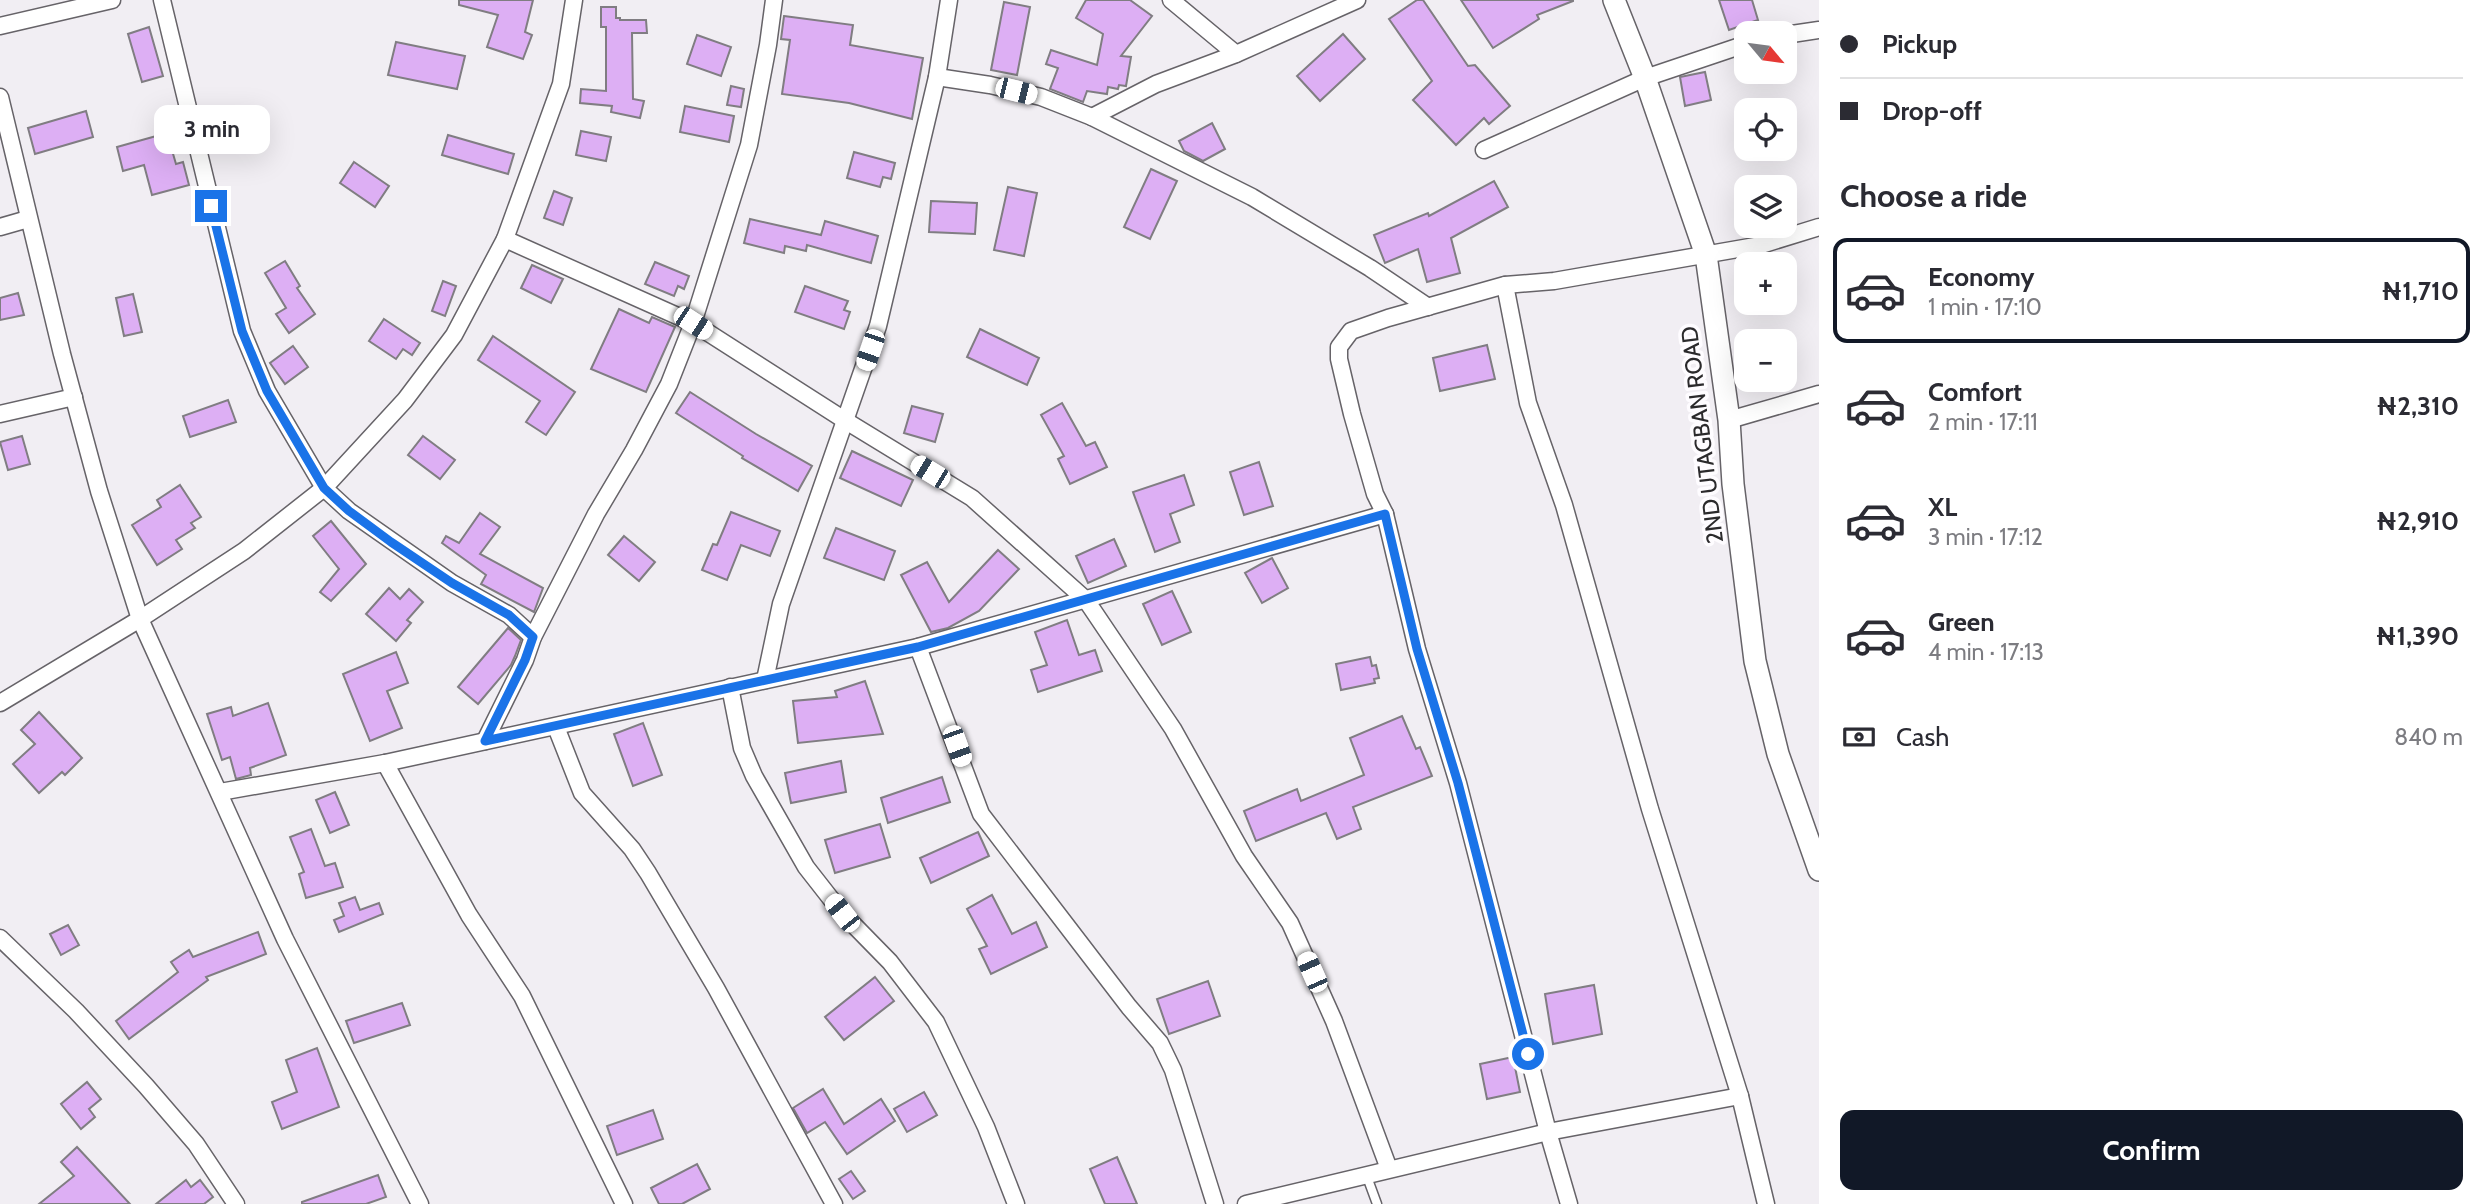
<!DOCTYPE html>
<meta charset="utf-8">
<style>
body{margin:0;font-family:Cabin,sans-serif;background:#f2f2f3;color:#2b2b33;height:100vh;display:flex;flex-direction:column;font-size:26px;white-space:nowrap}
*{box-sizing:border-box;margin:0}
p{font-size:23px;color:#7c7c81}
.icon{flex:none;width:38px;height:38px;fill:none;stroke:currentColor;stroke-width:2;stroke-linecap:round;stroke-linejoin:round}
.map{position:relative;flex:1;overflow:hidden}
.side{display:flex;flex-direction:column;background:#fff;width:665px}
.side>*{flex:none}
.guide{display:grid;align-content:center;height:154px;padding:0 21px;background:#fff}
.needle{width:46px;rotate:119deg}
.fabs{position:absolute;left:1734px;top:21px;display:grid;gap:14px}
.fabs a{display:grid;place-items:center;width:63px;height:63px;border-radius:14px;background:#fff;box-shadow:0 7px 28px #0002;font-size:35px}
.end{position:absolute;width:32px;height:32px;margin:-16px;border:9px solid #1a73e8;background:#fff;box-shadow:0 0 0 4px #fff}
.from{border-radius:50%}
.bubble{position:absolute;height:49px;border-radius:14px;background:#fff;box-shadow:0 7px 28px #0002;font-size:23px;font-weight:700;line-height:49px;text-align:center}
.car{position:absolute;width:21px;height:42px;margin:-21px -10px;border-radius:9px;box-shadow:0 0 5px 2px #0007;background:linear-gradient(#fff 24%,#345 0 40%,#fff 0 76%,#345 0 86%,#fff 0)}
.guide b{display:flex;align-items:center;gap:24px;height:66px;font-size:26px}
.guide b+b{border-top:2px solid #e1e1e2}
.guide i{width:18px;height:18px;background:#2b2b33}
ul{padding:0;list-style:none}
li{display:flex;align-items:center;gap:21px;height:105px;margin:0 14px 10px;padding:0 7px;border:4px solid transparent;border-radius:14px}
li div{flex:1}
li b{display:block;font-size:26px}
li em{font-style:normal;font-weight:700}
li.on{border-color:#111827}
li>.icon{width:63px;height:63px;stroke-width:1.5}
h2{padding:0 21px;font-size:32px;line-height:84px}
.pay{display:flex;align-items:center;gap:18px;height:77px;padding:0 21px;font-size:26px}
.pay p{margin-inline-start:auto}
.primary-button{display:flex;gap:14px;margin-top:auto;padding:14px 21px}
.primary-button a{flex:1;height:80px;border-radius:14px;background:#111827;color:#fff;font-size:28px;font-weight:700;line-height:80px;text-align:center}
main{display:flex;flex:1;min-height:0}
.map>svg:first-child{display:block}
.building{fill:#ddaff4;stroke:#807d82;stroke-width:2}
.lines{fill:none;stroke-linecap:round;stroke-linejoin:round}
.service-casing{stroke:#666368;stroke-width:11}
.minor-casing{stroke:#666368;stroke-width:19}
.tertiary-casing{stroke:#666368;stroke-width:24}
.service{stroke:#fff;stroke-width:8}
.minor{stroke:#fff;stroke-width:16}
.tertiary{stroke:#fff;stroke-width:21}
.route{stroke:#1a73e8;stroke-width:9}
.labels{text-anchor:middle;stroke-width:7;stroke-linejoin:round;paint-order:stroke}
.street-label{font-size:23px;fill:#2b2a2c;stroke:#fefcff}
</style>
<main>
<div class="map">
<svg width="1819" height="1204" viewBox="0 0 1819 1204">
<rect width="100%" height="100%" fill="#f1eef3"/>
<g class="building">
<path d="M459,0h74l-8,32 7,3 -9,24 -36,-12 11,-32 -39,-10z"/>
<path d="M1086,0h44l22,16 -31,40 10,1 -5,29 -7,-1 -1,4 -10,-2 -1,7 -20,-3 -4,11 -33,-13 8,-21 -12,-4 5,-14 46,15 6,-31 -27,-16z"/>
<path d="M1417,0h6l45,66 7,-1 35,41 -21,18 -5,-6 -28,27 -43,-45 19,-19 -43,-62z"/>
<path d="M1461,0h112v1l-36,14 2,4 -46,29z"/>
<path d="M1719,0h33l6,20 -29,10z"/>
<path d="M1004,2l26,5 -13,68 -26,-5z"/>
<path d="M601,7h15v11h4v2h26l1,13h-15l1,66 11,2 -4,17 -29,-6 1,-6 -32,-3 1,-14 25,2v-64h-5z"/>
<path d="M784,16l69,9 -3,20 73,13 -11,61 -63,-16 -67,-9 8,-54 -9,-1z"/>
<path d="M149,27l14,49 -21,6 -14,-48z"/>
<path d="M1343,34l22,25 -45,42 -23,-25z"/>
<path d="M697,35l34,12 -10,29 -34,-12z"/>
<path d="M396,42l69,14 -8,33 -69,-14z"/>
<path d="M1705,72l6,28 -26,6 -5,-29z"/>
<path d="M731,86l13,3 -3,18 -14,-2z"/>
<path d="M685,106l49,10 -5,26 -49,-10z"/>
<path d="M86,111l7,26 -58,17 -7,-26z"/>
<path d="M1212,123l13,26 -22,12 -19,-10 -5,-10z"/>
<path d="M581,131l30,6 -5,24 -30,-6z"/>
<path d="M167,133l9,31 7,-2 6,23 -37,10 -8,-30 -21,6 -6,-24z"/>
<path d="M448,135l66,19 -6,20 -66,-19z"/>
<path d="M854,152l41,11 -4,16 -8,-2 -3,10 -33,-9z"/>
<path d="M354,162l35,24 -14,21 -35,-24z"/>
<path d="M1151,169l26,12 -27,58 -26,-12z"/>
<path d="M1494,181l14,26 -57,31 9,35 -33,9 -9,-33 -33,14 -11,-28 54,-22 1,3z"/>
<path d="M1008,187l29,6 -13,63 -30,-6z"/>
<path d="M554,191l18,7 -9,27 -19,-7z"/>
<path d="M931,201l46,2 -2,31 -46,-2z"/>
<path d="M750,219l71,16 4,-14 53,15 -7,27 -64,-18 -1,6 -21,-5 -1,7 -40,-10z"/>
<path d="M285,261l15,25 -3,2 18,26 -26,19 -13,-19 10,-6 -21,-35z"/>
<path d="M655,262l34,14 -5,13 -6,-3 -4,10 -29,-12z"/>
<path d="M532,265l31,14 -12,24 -30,-15z"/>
<path d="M443,281l13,5 -11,30 -13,-5z"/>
<path d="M805,286l43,15 -4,9 6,2 -6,17 -49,-17z"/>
<path d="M18,293l6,22 -24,5v-22z"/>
<path d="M133,294l9,38 -18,4 -8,-38z"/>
<path d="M619,309l30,14 3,-6 23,10 -29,65 -55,-23z"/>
<path d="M384,319l36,24 -8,12 -9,-6 -7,10 -27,-18z"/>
<path d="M980,329l59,29 -12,27 -60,-28z"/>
<path d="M493,336l82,56 -29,43 -20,-13 14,-21 -62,-41z"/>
<path d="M1487,345l8,34 -55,12 -7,-33z"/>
<path d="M293,346l15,21 -23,17 -15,-21z"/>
<path d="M690,392l66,42 56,32 -14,25 -56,-33 1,-2 -67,-43z"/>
<path d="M228,400l8,22 -46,15 -7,-21z"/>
<path d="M1062,403l24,43 9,-4 12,25 -37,17 -12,-25 6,-3 -23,-41z"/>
<path d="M912,406l31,8 -8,28 -31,-9z"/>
<path d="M22,436l8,28 -22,6 -8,-28z"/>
<path d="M423,436l32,24 -15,19 -32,-24z"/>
<path d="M852,451l61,29 -12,26 -61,-28z"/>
<path d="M1259,462l14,44 -29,9 -14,-43z"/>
<path d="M1184,475l10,30 -24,9 10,28 -25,10 -22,-60z"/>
<path d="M180,485l21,32 -10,6 4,5 -19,12 6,9 -25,16 -25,-40 29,-18 -4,-7z"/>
<path d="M731,512l49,19 -10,25 -29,-11 -14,35 -25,-10 11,-26 4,1z"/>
<path d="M480,513l20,14 -20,27 63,34 -9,24 -53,-28 5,-9 -44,-32 4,-7 13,7z"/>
<path d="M331,521l35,43 -35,37 -11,-9 19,-23 -26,-33z"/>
<path d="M836,528l59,23 -11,29 -60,-22z"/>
<path d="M624,536l31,26 -16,19 -31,-26z"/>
<path d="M1114,539l12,27 -38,17 -12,-27z"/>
<path d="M998,550l21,19 -40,42 -31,17 -17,4 -30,-57 26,-13 22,40z"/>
<path d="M1272,558l16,30 -26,15 -17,-30z"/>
<path d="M389,588l11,11 9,-10 14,13 -16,18 4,3 -15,18 -30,-27z"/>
<path d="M1172,591l19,41 -29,13 -19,-41z"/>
<path d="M1067,620l12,35 16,-5 7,21 -64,21 -7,-22 16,-5 -12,-33z"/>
<path d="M508,628l13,12 -6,16 -4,9 -33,39 -20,-17z"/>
<path d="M396,652l12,31 -21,8 15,37 -32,13 -27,-67z"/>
<path d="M1370,657l2,9 4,-1 3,13 -5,1 1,4 -34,7 -5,-26z"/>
<path d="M865,681l18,53 -85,9 -5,-42 44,-4 -2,-6z"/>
<path d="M268,703l18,52 -36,13 1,7 -15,4 -6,-22 -8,3 -15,-46 24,-7 2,9z"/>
<path d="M39,712l43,46 -17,17 -3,-3 -23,21 -26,-29 22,-20 -14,-14z"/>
<path d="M1402,716l14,33 4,-2 12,29 -79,31 8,22 -24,10 -11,-26 -70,28 -12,-30 53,-22 4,12 63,-26 -14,-37z"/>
<path d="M643,723l19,52 -29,11 -19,-52z"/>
<path d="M841,761l5,31 -55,11 -6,-30z"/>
<path d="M942,777l8,25 -62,21 -7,-25z"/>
<path d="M335,792l14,33 -19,8 -14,-33z"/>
<path d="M880,824l10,33 -55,16 -10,-33z"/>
<path d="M311,829l14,37 10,-3 8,24 -37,11 -7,-24 5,-2 -14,-35z"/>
<path d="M978,832l11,24 -58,27 -11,-25z"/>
<path d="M992,895l20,39 24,-12 11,25 -56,27 -12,-25 8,-3 -20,-37z"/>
<path d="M355,897l5,13 19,-7 4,11 -44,18 -5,-12 10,-4 -5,-13z"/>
<path d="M68,925l11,20 -18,10 -11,-21z"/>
<path d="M258,932l8,22 -60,23 2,3 -79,59 -13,-18 62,-49 -7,-10 18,-12 4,7z"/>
<path d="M875,977l19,24 -50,39 -19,-23z"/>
<path d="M1208,981l12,35 -51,18 -12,-35z"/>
<path d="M1594,985l8,49 -49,10 -8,-50z"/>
<path d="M402,1003l8,22 -56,18 -8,-22z"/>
<path d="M317,1048l22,59 -57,22 -10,-27 25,-10 -11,-32z"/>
<path d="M1513,1057l7,35 -33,7 -7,-35z"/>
<path d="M87,1082l14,17 -12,10 6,8 -14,12 -20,-25z"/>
<path d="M823,1089l21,35 37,-25 14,22 -48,33 -22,-32 -18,11 -14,-25z"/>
<path d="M924,1092l13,23 -30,17 -13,-23z"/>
<path d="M653,1110l10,29 -46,16 -10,-29z"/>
<path d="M77,1147l53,57h-91l35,-28 -13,-14z"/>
<path d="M1117,1157l20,47h-32l-15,-35z"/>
<path d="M697,1164l13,25 -28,15h-23l-8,-16z"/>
<path d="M851,1171l14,20 -12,8 -14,-20z"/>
<path d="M378,1175l8,22 -20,7h-64v-2z"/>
<path d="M186,1180l5,7 9,-7 13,17 -9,7h-48z"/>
</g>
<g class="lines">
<g class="service-casing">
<path id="service" d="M1366,1174l11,30"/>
</g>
<g class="minor-casing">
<g id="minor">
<path d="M162,0l80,331 25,60 57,97 25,23 103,72 57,32 24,22"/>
<path d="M1171,0l65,54"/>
<path d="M1357,0l-121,54 -80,30 -64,33 160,80 118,71 58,39"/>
<path d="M0,26l112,-26"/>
<path d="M1785,35l34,-5"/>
<path d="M937,77l53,8 51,12 51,20"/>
<path d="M0,97l62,257 37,137 41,128 145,320 135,265"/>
<path d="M1484,150l161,-72 101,-34"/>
<path d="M0,227l28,-8"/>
<path d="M505,239l188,84 153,98 126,77 114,102 87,129 71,127 46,67 44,98 55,148"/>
<path d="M1505,285l23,118 36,102 86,304 90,287 26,108"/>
<path d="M0,414l74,-17"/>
<path d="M1729,420l90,-26"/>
<path d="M918,647l63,167 148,193 31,36 13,27 42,134"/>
<path d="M765,680l16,-76 97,-278 59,-249 12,-77"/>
<path d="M730,687l12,61 12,28 52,91 36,46 48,49 46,60 50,105 30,77"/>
<path d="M0,703l140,-84 104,-68 80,-63 81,-88 49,-65 51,-96 56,-155 13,-84"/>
<path d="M556,727l26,66 50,56 16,24 68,115 118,216"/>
<path d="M485,741l40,-81 8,-23 63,-123 38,-64 35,-66 24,-61 56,-178 19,-100 6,-45"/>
<path d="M385,763l84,152 53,81 102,208"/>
<path d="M220,792l165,-29 533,-116 467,-133"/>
<path d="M0,938l76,73 70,75 50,58 40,60"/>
<path d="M1246,1204l302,-72 192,-36"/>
<path d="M1569,1204l-21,-72 -90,-349 -41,-134 -32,-135 -10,-20 -23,-80 -13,-55v-12l12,-16 37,-13 117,-33 49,-4 207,-36 58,-18"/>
</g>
</g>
<g class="tertiary-casing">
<path id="tertiary" d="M1614,0l31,78 61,177 23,165 4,64 22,177 23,93 41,116"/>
</g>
<use href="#service" class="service"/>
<use href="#minor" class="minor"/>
<use href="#tertiary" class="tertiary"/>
</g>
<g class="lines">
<path class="route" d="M211,206l31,125 25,60 57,97 25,23 42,31 61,41 57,32 24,22 -8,23 -40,81 433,-94 467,-133 32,135 41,134 70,271"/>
</g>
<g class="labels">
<g class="street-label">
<text transform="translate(1702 435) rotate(-97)" y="8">2ND UTAGBAN ROAD</text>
</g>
</g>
</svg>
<div class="fabs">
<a><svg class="needle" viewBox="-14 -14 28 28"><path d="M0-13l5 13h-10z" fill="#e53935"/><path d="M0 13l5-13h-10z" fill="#7c7c81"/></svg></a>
<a><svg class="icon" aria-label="locate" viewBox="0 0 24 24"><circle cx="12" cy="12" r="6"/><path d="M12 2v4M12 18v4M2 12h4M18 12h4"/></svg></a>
<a><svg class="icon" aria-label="layers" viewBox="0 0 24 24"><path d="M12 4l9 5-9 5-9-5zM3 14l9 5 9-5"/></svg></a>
<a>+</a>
<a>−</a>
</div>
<i class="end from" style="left:1528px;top:1054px"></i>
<i class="end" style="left:211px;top:206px"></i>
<div class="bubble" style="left:154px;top:105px;width:116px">3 min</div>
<i class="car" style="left:1016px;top:91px;rotate:104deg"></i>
<i class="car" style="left:693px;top:323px;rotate:123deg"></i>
<i class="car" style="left:870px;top:350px;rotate:199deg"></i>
<i class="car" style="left:930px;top:472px;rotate:301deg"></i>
<i class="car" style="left:957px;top:746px;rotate:160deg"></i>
<i class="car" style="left:842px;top:913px;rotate:322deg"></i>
<i class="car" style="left:1312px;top:972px;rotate:336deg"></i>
</div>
<section class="side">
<div class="guide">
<b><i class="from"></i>Pickup</b>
<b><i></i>Drop-off</b>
</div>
<h2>Choose a ride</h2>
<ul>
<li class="on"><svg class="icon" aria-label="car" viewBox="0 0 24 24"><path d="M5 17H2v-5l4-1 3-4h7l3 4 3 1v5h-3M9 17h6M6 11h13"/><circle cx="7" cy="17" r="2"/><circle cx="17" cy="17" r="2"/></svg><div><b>Economy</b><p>1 min · 17:10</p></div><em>₦1,710</em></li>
<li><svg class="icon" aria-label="car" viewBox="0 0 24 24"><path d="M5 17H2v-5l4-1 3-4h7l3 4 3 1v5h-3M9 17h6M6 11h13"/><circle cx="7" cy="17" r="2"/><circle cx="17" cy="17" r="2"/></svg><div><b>Comfort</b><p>2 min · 17:11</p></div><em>₦2,310</em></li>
<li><svg class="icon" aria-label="car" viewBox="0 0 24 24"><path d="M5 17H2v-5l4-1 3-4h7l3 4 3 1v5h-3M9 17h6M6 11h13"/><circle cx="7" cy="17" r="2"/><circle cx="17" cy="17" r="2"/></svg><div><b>XL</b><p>3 min · 17:12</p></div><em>₦2,910</em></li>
<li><svg class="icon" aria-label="car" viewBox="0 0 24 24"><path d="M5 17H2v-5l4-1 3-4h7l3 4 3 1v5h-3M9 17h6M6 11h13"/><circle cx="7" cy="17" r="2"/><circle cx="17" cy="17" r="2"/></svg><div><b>Green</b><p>4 min · 17:13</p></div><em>₦1,390</em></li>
</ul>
<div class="pay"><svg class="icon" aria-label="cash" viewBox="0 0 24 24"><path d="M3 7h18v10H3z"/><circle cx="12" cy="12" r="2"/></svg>Cash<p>840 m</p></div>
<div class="primary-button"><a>Confirm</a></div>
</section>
</main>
